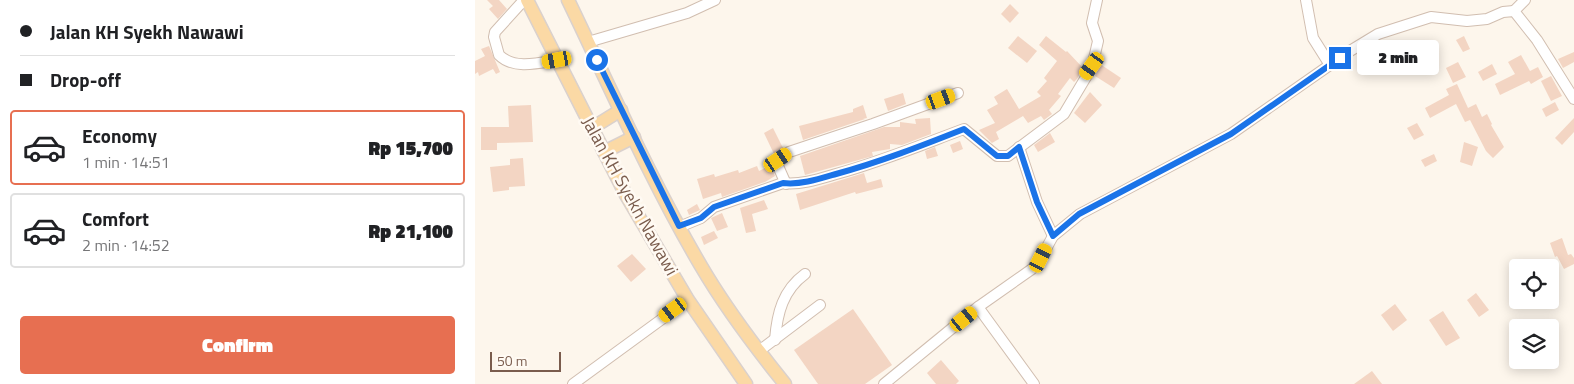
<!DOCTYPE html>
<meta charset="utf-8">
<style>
body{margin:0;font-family:"Titillium Web",sans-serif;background:#f2f2f2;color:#202124;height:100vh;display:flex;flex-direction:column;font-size:19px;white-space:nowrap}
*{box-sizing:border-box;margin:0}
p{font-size:16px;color:#757577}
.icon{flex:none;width:28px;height:28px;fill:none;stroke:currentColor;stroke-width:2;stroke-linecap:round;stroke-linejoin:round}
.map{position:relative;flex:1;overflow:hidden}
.panel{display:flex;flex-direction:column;background:#fff;width:475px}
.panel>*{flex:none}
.hud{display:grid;align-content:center;height:110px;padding:0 20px;background:#fff}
.tools{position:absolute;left:1034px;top:259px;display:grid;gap:10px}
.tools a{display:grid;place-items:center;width:50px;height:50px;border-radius:5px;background:#fff;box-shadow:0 2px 12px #0003;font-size:25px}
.scale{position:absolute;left:15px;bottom:12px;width:71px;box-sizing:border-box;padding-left:5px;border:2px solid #7a5c4d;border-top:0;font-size:14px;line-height:18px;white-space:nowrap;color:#7a5c4d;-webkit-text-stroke:4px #fffaf3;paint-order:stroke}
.end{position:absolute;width:22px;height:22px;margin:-11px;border:6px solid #1a73e8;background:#fff;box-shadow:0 0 0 2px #fff}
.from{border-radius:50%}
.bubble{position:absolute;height:35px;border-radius:5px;background:#fff;box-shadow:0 2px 12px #0003;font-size:16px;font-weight:800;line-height:35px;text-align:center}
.car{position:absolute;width:15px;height:30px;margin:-15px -8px;border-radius:6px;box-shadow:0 0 4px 1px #0007;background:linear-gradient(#f5c518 24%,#345 0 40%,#f5c518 0 76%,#345 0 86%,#f5c518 0)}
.hud b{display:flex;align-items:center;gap:18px;height:48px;font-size:19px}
.hud b+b{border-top:1px solid #e0e0e0}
.hud i{width:12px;height:12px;background:#202124}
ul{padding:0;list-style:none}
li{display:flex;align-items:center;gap:15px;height:75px;margin:0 10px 8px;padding:0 10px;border:2px solid #e0e0e0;border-radius:5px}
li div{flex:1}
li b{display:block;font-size:19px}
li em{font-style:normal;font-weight:800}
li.current{border-color:#e76f51}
li>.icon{width:45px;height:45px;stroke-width:1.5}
.primary-button{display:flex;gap:10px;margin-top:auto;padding:10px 20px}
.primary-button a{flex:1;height:58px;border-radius:5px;background:#e76f51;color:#fff;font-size:20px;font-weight:800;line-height:58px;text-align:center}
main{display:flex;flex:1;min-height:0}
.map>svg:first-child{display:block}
.building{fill:#f3d5c3}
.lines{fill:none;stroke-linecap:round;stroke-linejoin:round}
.minor-casing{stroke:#d1beb0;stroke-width:12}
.major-casing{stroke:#dad1cd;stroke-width:15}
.minor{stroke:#fff;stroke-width:10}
.major{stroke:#fbd9a5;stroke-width:12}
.route{stroke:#1a73e8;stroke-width:6}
.labels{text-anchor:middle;stroke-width:5;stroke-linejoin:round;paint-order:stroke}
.street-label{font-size:18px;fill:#7a5c4d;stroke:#fffaf3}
</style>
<main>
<section class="panel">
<div class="hud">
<b><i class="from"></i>Jalan KH Syekh Nawawi</b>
<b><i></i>Drop-off</b>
</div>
<ul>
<li class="current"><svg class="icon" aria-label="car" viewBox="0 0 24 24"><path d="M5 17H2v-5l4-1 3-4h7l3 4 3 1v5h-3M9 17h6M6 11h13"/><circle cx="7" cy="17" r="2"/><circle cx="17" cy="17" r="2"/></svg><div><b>Economy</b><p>1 min · 14:51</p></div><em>Rp 15,700</em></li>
<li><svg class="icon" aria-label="car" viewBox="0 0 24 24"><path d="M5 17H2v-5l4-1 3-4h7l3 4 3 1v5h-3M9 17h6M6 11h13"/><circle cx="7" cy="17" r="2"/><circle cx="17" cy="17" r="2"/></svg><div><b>Comfort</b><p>2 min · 14:52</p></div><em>Rp 21,100</em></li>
</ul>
<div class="primary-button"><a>Confirm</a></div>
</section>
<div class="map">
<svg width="1099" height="384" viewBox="0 0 1099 384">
<rect width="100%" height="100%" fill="#fdf6ec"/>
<g class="building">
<path d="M12,0h12l8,9 -9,10 -9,-10 4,-3z"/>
<path d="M535,4l9,9 -9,10 -9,-9z"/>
<path d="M543,36l19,15 -10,12 -19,-15z"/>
<path d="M571,36l20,16 1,-1 16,17 -6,11 -3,3 -4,-4 -12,16 3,2 -12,14 3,4 -8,6 -3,-4 -13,7 -5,-7 -27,16 3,7 -7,4 -13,-13 16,-7 -8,-13 11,-6 -4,-7 13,-8 12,20 22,-13 -4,-4 10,-11 -3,-3 13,-17 -18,-16z"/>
<path d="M989,36l6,13 -7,3 -7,-12z"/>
<path d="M14,46l11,26 -4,2 -3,-5 -14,7 -1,-4 -3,2v-13l10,-5 -4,-7z"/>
<path d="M1099,52v10l-11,6 -5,-9z"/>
<path d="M1046,55l9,16 8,-4 5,10 -12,7 -2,-3 -29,14 -5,-11 20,-10 -7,-12z"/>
<path d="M983,62l8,15 -13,6 -7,-15z"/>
<path d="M625,64l21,14 -7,10 -19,-12z"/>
<path d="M1017,64l5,10 -14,7 -5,-9z"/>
<path d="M1076,76l11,20 -11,5 -10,-20z"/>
<path d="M982,84l11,24 8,-4 6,13 5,-3 5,10 -1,1 13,22 -11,11 -7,-7 -16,-31 -5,2 -9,-18 -26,14 -5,-10 24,-13 -3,-6z"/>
<path d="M615,92l12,13 -17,18 -11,-10z"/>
<path d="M428,93l3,11 -18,7 -4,-12z"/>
<path d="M1080,102l4,8 -13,7 -4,-8z"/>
<path d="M56,105l2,37 -36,1v7h-16v-23h28l-1,-21z"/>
<path d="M388,105l4,13 -4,1h2l-62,21 -4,-14 54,-14v-3z"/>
<path d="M455,118l1,16 -29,11 -12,-1v5l-18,3 1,4 -68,19 -5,-19 84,-29h16v-5l16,2 -1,-5z"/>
<path d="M1099,118v14l-12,13 -7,-7z"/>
<path d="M942,123l7,12 -10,5 -7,-12z"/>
<path d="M298,128l10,20 -9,6 -10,-21z"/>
<path d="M575,133l5,9 -17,10 -4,-7z"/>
<path d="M485,141l3,8 -10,4 -3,-8z"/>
<path d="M989,142l14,5 -6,19 -12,-4z"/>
<path d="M460,147l3,9 -11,3 -2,-8z"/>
<path d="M959,154l3,7 -12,6 -4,-7z"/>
<path d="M48,158l2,28 -16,1v3l-16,2 -3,-25 20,-2v-6z"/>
<path d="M296,165l4,11 -10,6 -43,15 -1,-4 -18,6 -6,-20 17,-5 1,3 23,-7 1,3 18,-7 2,5z"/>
<path d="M389,173l3,10 14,-4 2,8 -27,7 -1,-2 -55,18 -4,-16z"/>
<path d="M289,200l4,9 -16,5 4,17 -10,2 -6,-25z"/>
<path d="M222,204l3,6 -11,5 -2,-5z"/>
<path d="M247,213l6,14 -11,4 -6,-13z"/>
<path d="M239,231l4,7 -14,7 -3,-8z"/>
<path d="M1087,238l6,17 3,-1 3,4v6l-10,5 -7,-13 -2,1 -5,-14z"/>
<path d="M157,254l14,15 -15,13 -14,-16z"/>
<path d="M1001,293l13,17 -10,7 -12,-17z"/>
<path d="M920,304l12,16 -14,11 -12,-16z"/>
<path d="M378,309l39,56 -27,19h-47l-24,-34z"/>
<path d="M968,311l17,27 -14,8 -17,-26z"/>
<path d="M466,360l18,21 -3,3h-20l-9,-11z"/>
<path d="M897,371l10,13h-28z"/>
</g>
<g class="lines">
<g class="minor-casing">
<g id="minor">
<path d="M49,0l-29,32 -1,5 5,18c15,15 40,8 58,5"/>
<path d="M831,0l7,38 17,27"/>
<path d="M1039,11l11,-11"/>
<path d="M113,42l99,-29 28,-13"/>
<path d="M544,147l18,55 16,34"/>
<path d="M311,184l-8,-18v-7l11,-7 84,-28 85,-31"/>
<path d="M204,227l22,-9 13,-11 69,-24c18,2 36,-4 53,-9 44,-12 85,-29 128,-45l33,27h11l56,-42 28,-47 6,-26 -6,-18 5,-23"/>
<path d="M503,307l56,77"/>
<path d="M300,340c2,-27 8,-50 30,-66"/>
<path d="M284,351l61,-46"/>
<path d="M98,384l115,-84"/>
<path d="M409,384l94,-77 54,-38 9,-11 12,-22 27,-22 151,-80 119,-83 28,-17 53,-17 36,4 20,-2 16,-7 11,-1 23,29 37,59"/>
</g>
</g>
<g class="major-casing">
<g id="major">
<path d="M52,0l99,195 62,105 58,84"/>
<path d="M93,0c43,89 83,181 133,266 24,41 54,81 84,118"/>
<path d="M117,128l29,-18"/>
<path d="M129,152l30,-15"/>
</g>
</g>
<use href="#minor" class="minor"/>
<use href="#major" class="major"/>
</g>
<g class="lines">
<path class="route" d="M122,60l82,166 22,-8 13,-11 69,-24c18,2 36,-4 53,-9 44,-12 85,-28 128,-45l33,27h11l11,-9 18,55 16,34 26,-22 152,-80 109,-76"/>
</g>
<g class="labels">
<g class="street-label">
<text transform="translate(155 196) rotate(61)" y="6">Jalan KH Syekh Nawawi</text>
</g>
</g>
</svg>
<div class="tools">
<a><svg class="icon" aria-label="locate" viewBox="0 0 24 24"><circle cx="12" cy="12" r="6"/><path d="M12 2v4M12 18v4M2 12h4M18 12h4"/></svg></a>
<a><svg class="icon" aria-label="layers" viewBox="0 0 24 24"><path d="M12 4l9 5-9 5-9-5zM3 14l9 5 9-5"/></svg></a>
</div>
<div class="scale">50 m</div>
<i class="end from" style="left:122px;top:60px"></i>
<i class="end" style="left:865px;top:58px"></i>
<div class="bubble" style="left:882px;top:40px;width:82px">2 min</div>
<i class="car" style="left:82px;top:60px;rotate:260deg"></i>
<i class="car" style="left:617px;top:66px;rotate:216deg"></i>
<i class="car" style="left:466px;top:99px;rotate:70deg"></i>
<i class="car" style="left:303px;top:160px;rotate:56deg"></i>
<i class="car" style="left:566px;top:258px;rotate:27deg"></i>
<i class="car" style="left:198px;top:310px;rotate:234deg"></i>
<i class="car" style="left:489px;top:319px;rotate:51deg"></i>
</div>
</main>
